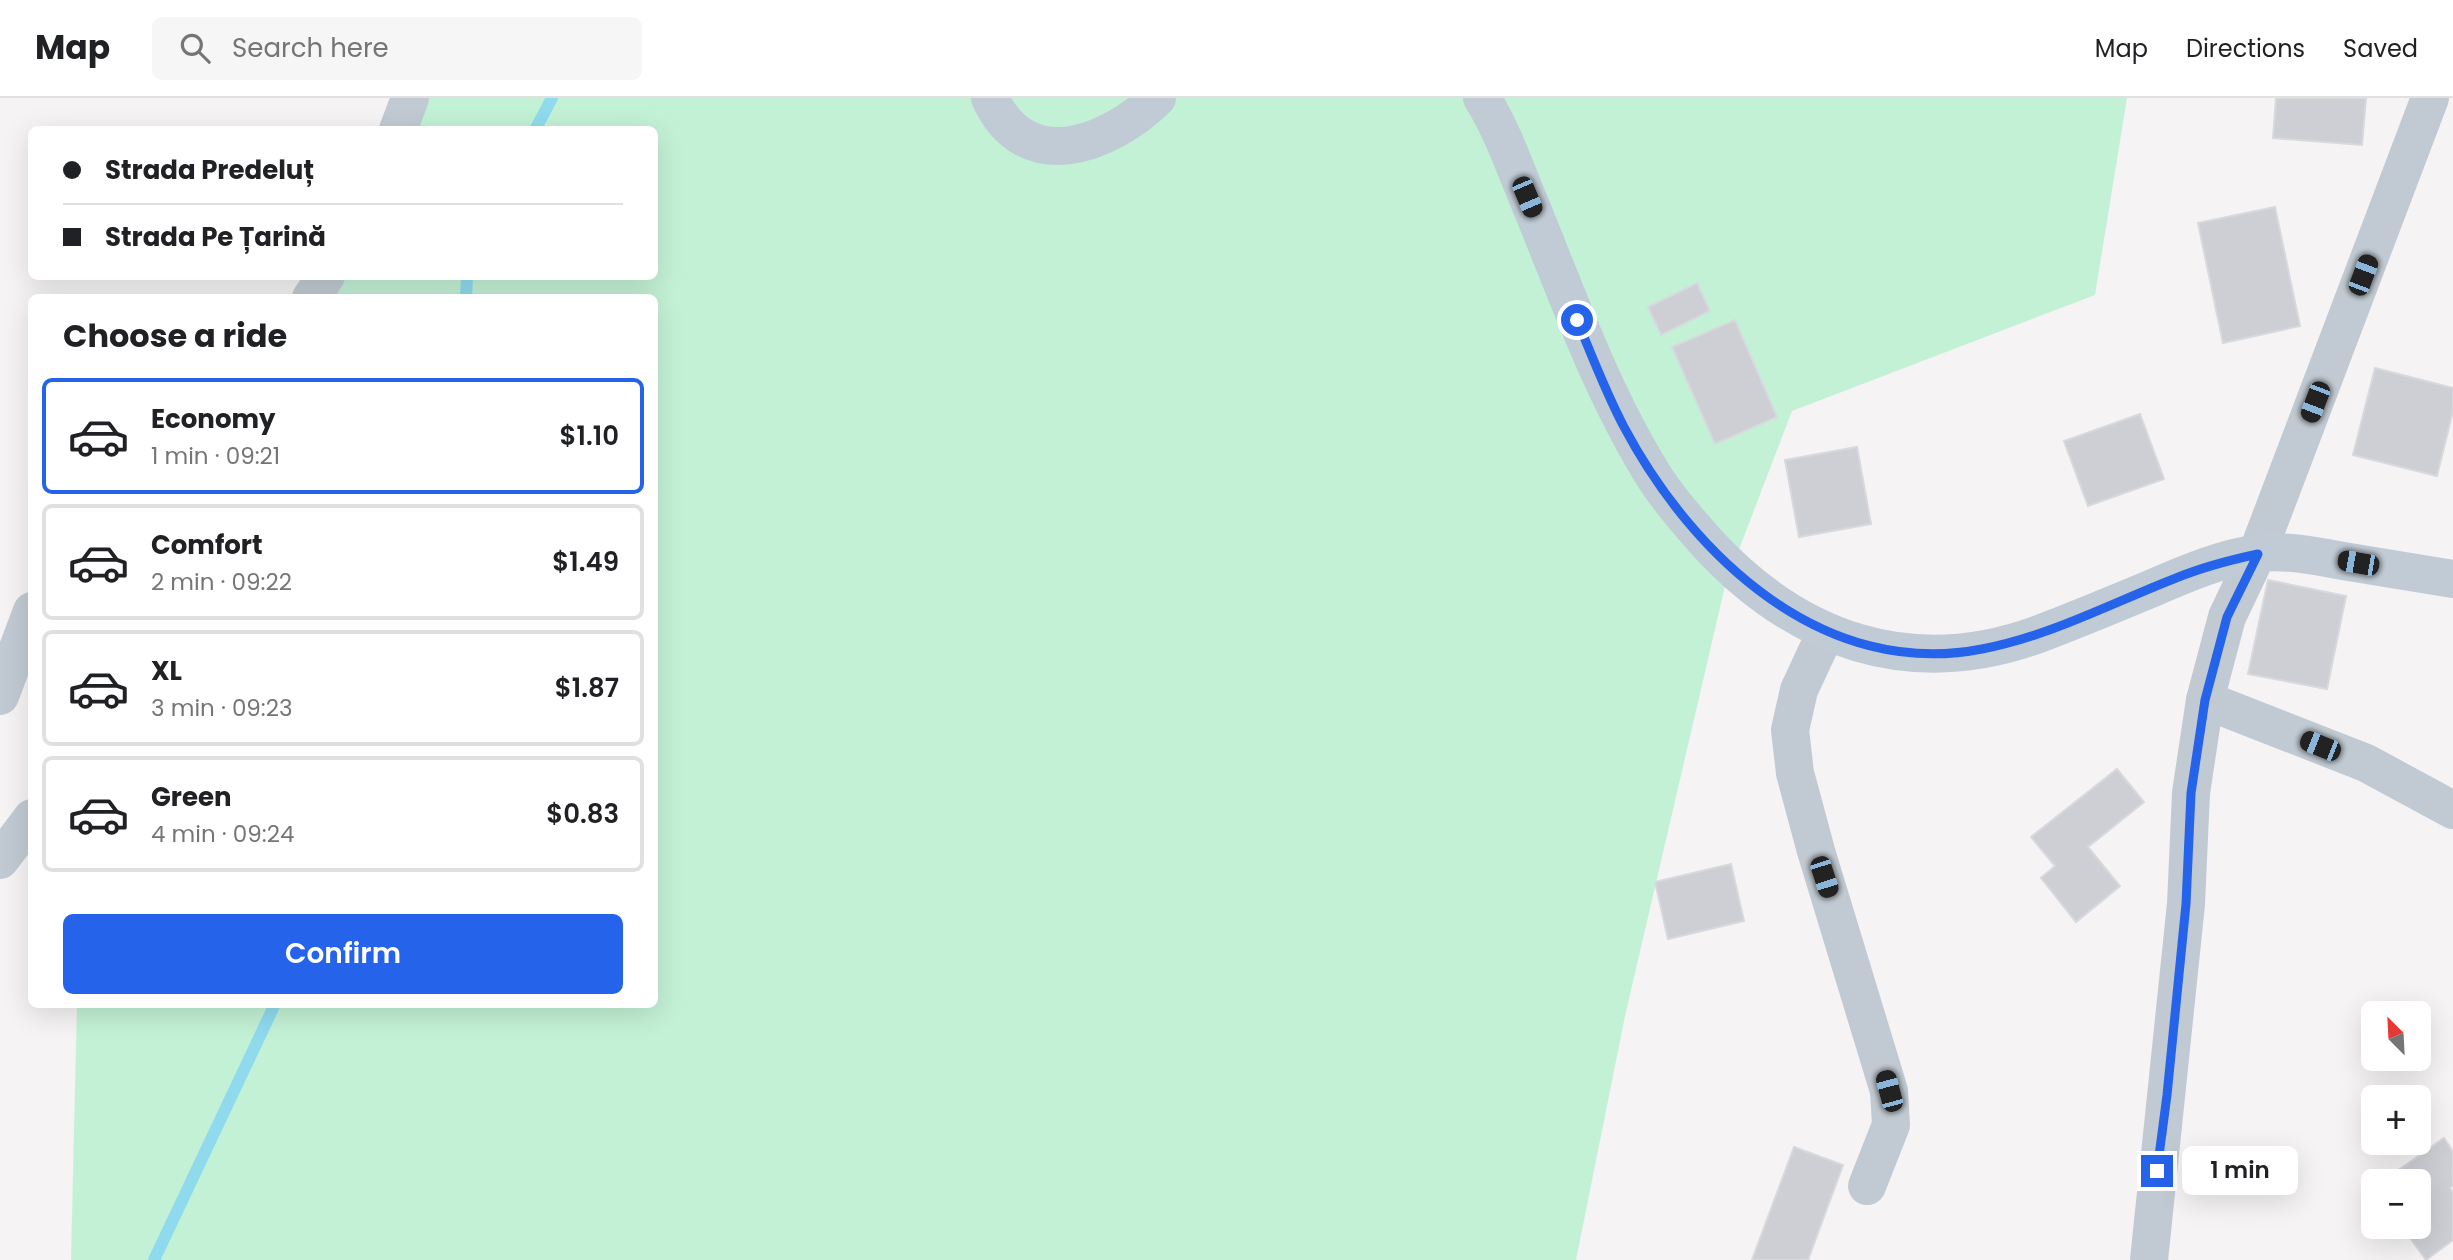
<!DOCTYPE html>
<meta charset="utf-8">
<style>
body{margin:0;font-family:Poppins,sans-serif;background:#f6f6f6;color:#202124;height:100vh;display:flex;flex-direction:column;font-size:26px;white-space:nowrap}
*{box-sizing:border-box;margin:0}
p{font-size:23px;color:#757577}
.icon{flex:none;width:38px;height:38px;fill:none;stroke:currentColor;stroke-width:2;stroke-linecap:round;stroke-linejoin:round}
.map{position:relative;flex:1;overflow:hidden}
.side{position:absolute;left:28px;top:196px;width:630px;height:714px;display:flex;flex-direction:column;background:#fff;border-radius:10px;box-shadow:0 7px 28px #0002}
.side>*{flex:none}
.hud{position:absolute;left:28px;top:28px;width:630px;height:154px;border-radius:10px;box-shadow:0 7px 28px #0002;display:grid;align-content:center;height:154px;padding:0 35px;background:#fff}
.needle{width:46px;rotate:336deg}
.controls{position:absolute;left:2361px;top:903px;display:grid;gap:14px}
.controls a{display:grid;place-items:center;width:70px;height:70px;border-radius:10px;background:#fff;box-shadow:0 7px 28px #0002;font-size:35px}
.end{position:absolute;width:32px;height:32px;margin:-16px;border:9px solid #2563eb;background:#fff;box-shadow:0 0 0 4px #fff}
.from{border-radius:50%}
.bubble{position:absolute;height:49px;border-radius:10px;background:#fff;box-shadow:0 7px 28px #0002;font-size:23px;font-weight:600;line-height:49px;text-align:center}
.car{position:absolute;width:21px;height:42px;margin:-21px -10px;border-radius:9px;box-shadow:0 0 5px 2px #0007;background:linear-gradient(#222 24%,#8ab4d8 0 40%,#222 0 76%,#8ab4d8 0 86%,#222 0)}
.hud b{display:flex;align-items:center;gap:24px;height:66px;font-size:26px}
.hud b+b{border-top:2px solid #e0e0e0}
.hud i{width:18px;height:18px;background:#202124}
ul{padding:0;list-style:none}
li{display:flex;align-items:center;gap:21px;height:116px;margin:0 14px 10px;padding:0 21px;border:4px solid #e0e0e0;border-radius:10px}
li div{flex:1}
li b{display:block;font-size:26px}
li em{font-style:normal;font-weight:600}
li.current{border-color:#2563eb}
li>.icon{width:63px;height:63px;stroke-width:1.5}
h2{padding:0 35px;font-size:32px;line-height:84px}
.button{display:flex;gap:14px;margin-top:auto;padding:14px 35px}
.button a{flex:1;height:80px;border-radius:10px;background:#2563eb;color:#fff;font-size:28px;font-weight:600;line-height:80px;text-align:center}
header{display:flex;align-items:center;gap:42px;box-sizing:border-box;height:98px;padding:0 35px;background:#fff;border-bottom:2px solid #e0e0e0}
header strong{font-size:33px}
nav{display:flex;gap:38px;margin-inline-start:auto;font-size:24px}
.search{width:490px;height:63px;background:#f6f6f6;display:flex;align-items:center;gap:18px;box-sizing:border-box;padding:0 24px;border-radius:10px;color:#757577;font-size:26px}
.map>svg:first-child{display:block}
.green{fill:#c3f1d5}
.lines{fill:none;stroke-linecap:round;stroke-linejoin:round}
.stream{stroke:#90daee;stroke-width:12}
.building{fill:#cdcfd5;stroke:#d7d9de;stroke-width:2}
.minor{stroke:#c1cad2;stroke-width:38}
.secondary{stroke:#c1cbd6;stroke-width:38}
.route{stroke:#2563eb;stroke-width:9}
</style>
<header>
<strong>Map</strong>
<div class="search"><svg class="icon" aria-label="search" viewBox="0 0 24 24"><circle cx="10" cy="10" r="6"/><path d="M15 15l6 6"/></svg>Search here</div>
<nav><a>Map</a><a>Directions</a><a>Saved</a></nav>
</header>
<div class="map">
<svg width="2453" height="1162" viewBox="0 0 2453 1162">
<rect width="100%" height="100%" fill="#f5f3f3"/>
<path class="green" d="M403,0h1724l-32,197 -303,116 -67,175 -100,430 -49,244h-1505l6,-255 577,-1v-706l-356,-1 11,-20 345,-1v-146l-267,-1z"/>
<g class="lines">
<g class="stream">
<path d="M535,32l17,-32"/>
<path d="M466,200l1,-22"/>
<path d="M154,1162l121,-256"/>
</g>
</g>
<g class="building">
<path d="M2276,0h90l-4,47 -89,-7z"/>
<path d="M2275,109l25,119 -77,17 -25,-120z"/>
<path d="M1697,185l13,28 -49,24 -13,-28z"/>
<path d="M1735,222l42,97 -62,27 -43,-97z"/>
<path d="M2375,270l78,20v23l-16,65 -84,-21z"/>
<path d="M2140,316l24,65 -76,27 -24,-65z"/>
<path d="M1857,349l14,77 -72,13 -14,-77z"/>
<path d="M2268,482l78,16 -19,93 -79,-15z"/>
<path d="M2117,671l27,33 -56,45 32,39 -44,36 -35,-44 14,-12 -24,-29z"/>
<path d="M1731,766l13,57 -76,18 -13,-57z"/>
<path d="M2444,1040l9,14v34l-3,2 3,4v48l-27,20 -24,-33h16v-46h-35z"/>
<path d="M1794,1049l49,18 -35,95h-56z"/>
</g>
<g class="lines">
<g class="minor">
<path d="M398,32l12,-32"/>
<path d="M311,200l15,-22"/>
<path d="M1826,534l-27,58 -9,40 5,43 21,78 73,240 2,34 -24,61"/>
<path d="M0,598l32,-85"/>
<path d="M2205,602l161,63 87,47"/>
<path d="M0,762l32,-42"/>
<path d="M2149,1162l37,-356 5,-111 14,-93 22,-83 30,-63 173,-456"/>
</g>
<g class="secondary">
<path d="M990,0c36,79 119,47 167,0"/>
<path d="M1482,0c22,35 35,76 51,113 37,91 70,184 122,267 15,23 35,46 53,66 90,97 203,137 331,90 37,-14 73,-29 109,-44 35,-15 73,-32 111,-37 28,-3 57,3 84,8 37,6 73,12 110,18"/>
</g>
</g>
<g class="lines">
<path class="route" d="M1577,222c15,36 29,73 47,107 69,130 200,253 358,222 68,-13 130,-46 194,-71 27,-11 54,-18 82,-24l-31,63 -22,83 -14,93 -5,111 -19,191 -10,76"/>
</g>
</svg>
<div class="controls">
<a><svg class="needle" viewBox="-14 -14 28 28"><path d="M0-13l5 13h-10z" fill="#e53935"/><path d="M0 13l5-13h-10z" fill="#757577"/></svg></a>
<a>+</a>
<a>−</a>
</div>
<i class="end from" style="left:1577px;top:222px"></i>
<i class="end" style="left:2157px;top:1073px"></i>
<div class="bubble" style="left:2182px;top:1048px;width:116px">1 min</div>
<i class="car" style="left:1527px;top:99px;rotate:157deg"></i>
<i class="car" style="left:2363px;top:177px;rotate:21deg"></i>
<i class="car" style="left:2315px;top:304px;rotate:201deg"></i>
<i class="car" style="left:2358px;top:465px;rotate:280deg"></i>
<i class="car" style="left:2320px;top:648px;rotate:292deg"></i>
<i class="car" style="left:1824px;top:779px;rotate:162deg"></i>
<i class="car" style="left:1889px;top:993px;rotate:345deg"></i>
<div class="hud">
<b><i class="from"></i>Strada Predeluț</b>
<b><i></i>Strada Pe Țarină</b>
</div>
<section class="side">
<h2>Choose a ride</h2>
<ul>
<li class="current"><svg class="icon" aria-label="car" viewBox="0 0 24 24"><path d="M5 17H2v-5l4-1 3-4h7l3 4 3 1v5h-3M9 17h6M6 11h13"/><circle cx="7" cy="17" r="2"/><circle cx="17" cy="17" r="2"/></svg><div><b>Economy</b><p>1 min · 09:21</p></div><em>$1.10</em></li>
<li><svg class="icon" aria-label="car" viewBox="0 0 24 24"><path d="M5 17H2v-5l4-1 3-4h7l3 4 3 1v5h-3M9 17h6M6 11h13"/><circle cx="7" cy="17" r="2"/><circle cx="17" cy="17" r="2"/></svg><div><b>Comfort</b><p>2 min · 09:22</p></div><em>$1.49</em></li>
<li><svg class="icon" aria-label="car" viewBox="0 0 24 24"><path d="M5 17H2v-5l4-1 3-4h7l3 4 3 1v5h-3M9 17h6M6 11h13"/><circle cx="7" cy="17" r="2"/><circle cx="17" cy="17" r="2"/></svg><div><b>XL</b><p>3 min · 09:23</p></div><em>$1.87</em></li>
<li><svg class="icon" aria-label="car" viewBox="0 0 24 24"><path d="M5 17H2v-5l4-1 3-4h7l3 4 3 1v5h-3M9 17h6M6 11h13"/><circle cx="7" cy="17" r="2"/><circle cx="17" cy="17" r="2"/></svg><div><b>Green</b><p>4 min · 09:24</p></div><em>$0.83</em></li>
</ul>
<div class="button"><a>Confirm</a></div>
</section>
</div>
